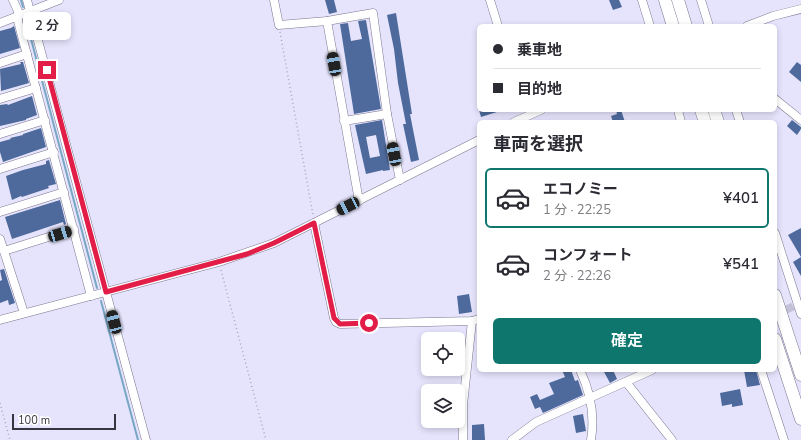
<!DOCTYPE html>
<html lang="ja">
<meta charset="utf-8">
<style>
body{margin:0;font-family:"Nunito Sans","Noto Sans JP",sans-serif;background:#f7f7f7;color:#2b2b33;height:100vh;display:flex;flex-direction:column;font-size:15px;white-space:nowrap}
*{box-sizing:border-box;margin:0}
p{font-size:13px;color:#7c7c81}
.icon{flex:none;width:22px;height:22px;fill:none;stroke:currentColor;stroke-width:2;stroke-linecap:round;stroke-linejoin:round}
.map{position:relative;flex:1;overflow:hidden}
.sheet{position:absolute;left:477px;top:120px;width:300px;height:252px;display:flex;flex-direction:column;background:#fff;border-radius:6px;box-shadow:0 2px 6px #0003}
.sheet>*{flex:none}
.top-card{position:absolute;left:477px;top:24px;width:300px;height:88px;border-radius:6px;box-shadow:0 2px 6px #0003;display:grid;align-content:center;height:88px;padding:0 16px;background:#fff}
.tools{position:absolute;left:421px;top:332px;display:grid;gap:8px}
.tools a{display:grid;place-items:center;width:44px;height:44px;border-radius:6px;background:#fff;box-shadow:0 2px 6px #0003;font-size:20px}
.scale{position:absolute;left:12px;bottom:10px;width:104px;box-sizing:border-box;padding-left:4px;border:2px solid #373640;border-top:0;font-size:11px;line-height:14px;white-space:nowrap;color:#373640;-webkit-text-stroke:3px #fff;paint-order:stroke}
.end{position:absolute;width:18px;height:18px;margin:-9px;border:5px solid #e11d48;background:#fff;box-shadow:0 0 0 2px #fff}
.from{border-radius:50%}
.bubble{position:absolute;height:28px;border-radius:6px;background:#fff;box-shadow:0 2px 6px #0003;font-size:13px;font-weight:600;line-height:28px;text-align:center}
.car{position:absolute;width:12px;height:24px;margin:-12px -6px;border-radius:5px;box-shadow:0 0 3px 1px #0007;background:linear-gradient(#222 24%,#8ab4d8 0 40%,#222 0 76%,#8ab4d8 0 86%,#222 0)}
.top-card b{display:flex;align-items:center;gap:14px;height:38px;font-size:15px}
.top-card b+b{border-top:1px solid #e1e1e2}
.top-card i{width:10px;height:10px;background:#2b2b33}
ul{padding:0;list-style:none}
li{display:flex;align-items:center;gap:12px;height:60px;margin:0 8px 6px;padding:0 8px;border:2px solid transparent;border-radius:6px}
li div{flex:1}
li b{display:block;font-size:15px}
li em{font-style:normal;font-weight:600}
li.current{border-color:#0f766e}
li>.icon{width:36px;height:36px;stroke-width:1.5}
h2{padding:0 16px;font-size:18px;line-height:48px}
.cta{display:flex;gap:8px;margin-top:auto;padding:8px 16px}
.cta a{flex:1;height:46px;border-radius:6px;background:#0f766e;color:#fff;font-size:16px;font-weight:600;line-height:46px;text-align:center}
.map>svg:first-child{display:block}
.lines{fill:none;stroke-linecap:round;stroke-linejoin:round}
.stream{stroke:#77a7c4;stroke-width:2}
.building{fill:#4e6a9c;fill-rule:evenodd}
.minor-tunnel{stroke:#c3c1d7;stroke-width:8;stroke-dasharray:8 4;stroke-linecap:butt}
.minor-casing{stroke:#7a778e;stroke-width:9}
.highway-casing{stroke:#7a778e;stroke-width:13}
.path{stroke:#a8a6ba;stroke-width:1.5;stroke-dasharray:1 3;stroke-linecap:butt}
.minor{stroke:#fff;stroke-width:8}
.highway{stroke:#fff;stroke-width:12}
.route{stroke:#e11d48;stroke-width:5}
</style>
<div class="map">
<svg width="801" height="440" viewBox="0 0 801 440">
<rect width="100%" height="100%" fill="#e6e4fd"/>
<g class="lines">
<g class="stream">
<path d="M21,0l2,7"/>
<path d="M26,20l71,268"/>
<path d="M101,301l37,139"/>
</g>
</g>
<g class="building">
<path d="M325,0h9l3,12 -8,2z"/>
<path d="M609,0h10l3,7 -9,3z"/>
<path d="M396,13l16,101h-2l9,46 -8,2 -8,-38h3l-8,-41 -4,-34 -7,-34z"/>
<path d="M366,20l15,89 -27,5 -14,-90 8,-1 3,18 11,-2 -4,-18z"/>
<path d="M14,26l6,22 -20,6v-23l11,-3z"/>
<path d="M20,62h3l6,21 -28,8 -1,-22 21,-5z"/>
<path d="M797,62l4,3v17l-12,-10z"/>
<path d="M32,96l5,19 -11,4v1l-26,6v-21l7,-1 1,1z"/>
<path d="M479,110h20l1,1 -19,6z"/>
<path d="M616,110h5l4,12h-12l-2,-6 6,-2z"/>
<path d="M382,120l8,50 -7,1v-1l-17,4 -11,-49zM376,135l4,21 -10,2 -4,-21z"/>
<path d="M792,120l9,7v2l-4,6 -10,-9z"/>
<path d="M41,128l5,19 -43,15 -3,-10v-10l11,-3 -1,-1 13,-3v-1z"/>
<path d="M49,160l7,24 -8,2 1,2 -27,9 -1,-1 -9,4 -6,-24 17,-6 23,-6v-3z"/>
<path d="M60,200l6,24 -2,1 -1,-3 -51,17 -7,-22z"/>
<path d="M801,228v48l-8,-14 8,-5 -13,-22z"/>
<path d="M4,269l11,34 -6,2 -1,-5 -8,3v-22l2,-1 -2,-10z"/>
<path d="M469,294l3,18 -13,2 -2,-18z"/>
<path d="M562,370h9l4,11 3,-1 5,15 -40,18 -3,-6 -5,2 -5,-12 7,-3 3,6 14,-6 -5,-11 16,-6z"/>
<path d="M603,370h10l4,9 -7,4z"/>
<path d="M744,370h12l4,15 -13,2z"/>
<path d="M740,389l3,16 -11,2v-3l-10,2 -2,-13z"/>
<path d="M583,414l3,17 -10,2 -3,-17z"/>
<path d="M484,424l1,16h-13v-15z"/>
</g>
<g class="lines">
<path class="minor-tunnel" d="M775,315l23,-11"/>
<g class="minor-casing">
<g id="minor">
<path d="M13,0l5,11v10l73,275"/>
<path d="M27,0l119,440"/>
<path d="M274,0l5,25 48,-4 46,-8 14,101 13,66"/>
<path d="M490,0l8,26"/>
<path d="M642,0l8,26"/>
<path d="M701,0l8,26"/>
<path d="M327,21l32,180"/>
<path d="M0,23l59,-23"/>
<path d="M747,26l26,-10 28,-7"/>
<path d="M0,63l27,-9"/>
<path d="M0,99l36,-11"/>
<path d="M775,99l26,21"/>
<path d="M678,110l3,12"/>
<path d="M736,110l4,12"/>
<path d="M344,121l43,-7"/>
<path d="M514,122l27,-12"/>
<path d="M0,134l45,-14"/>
<path d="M0,169l54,-17"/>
<path d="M0,212l64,-20"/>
<path d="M314,223l20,95 2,4 4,2 132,-3 7,-2"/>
<path d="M775,233l26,81"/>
<path d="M0,239l24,74"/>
<path d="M4,251l70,-22"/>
<path d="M0,320l219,-58 55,-19 205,-103"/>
<path d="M580,370c11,23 15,45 11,70"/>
<path d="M761,370l23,70"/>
<path d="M626,382l46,58"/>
<path d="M463,440v-35l9,-84"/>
<path d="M512,440l24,-18 116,-52"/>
</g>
</g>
<g class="highway-casing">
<g id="highway">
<path d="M665,0l8,26"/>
<path d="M678,0l8,26"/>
<path d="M701,110l4,12"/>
<path d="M714,110l4,12"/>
<path d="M775,295l26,80"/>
<path d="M775,339l26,80"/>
</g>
</g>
<g class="path">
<path d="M280,32l33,183"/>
<path d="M221,270l45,170"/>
<path d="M0,403l10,37"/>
</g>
<use href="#minor" class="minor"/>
<use href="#highway" class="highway"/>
</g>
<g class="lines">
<path class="route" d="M47,70l59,222 141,-38 27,-11 40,-20 20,95 6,6 29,-1"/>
</g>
</svg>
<div class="tools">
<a><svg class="icon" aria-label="locate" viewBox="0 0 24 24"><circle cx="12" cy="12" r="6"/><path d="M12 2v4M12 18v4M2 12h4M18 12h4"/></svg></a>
<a><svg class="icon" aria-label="layers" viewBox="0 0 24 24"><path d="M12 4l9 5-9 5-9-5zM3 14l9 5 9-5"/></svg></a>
</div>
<div class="scale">100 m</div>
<i class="end from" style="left:369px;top:323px"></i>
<i class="end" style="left:47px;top:70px"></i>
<div class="bubble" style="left:23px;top:12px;width:48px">2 分</div>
<i class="car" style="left:334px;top:64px;rotate:350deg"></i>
<i class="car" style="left:394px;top:154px;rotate:349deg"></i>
<i class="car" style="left:348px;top:206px;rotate:244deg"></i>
<i class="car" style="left:60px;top:234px;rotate:73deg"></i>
<i class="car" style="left:114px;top:322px;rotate:345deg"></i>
<div class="top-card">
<b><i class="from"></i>乗車地</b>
<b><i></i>目的地</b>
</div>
<section class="sheet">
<h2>車両を選択</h2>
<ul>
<li class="current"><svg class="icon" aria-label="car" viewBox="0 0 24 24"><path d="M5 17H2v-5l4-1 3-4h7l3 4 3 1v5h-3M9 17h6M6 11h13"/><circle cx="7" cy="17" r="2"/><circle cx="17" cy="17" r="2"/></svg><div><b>エコノミー</b><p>1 分 · 22:25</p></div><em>¥401</em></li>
<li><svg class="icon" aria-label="car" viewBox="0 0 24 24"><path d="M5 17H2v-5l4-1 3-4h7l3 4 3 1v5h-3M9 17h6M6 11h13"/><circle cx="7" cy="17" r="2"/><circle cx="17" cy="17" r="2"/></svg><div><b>コンフォート</b><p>2 分 · 22:26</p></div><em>¥541</em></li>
</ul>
<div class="cta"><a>確定</a></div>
</section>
</div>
